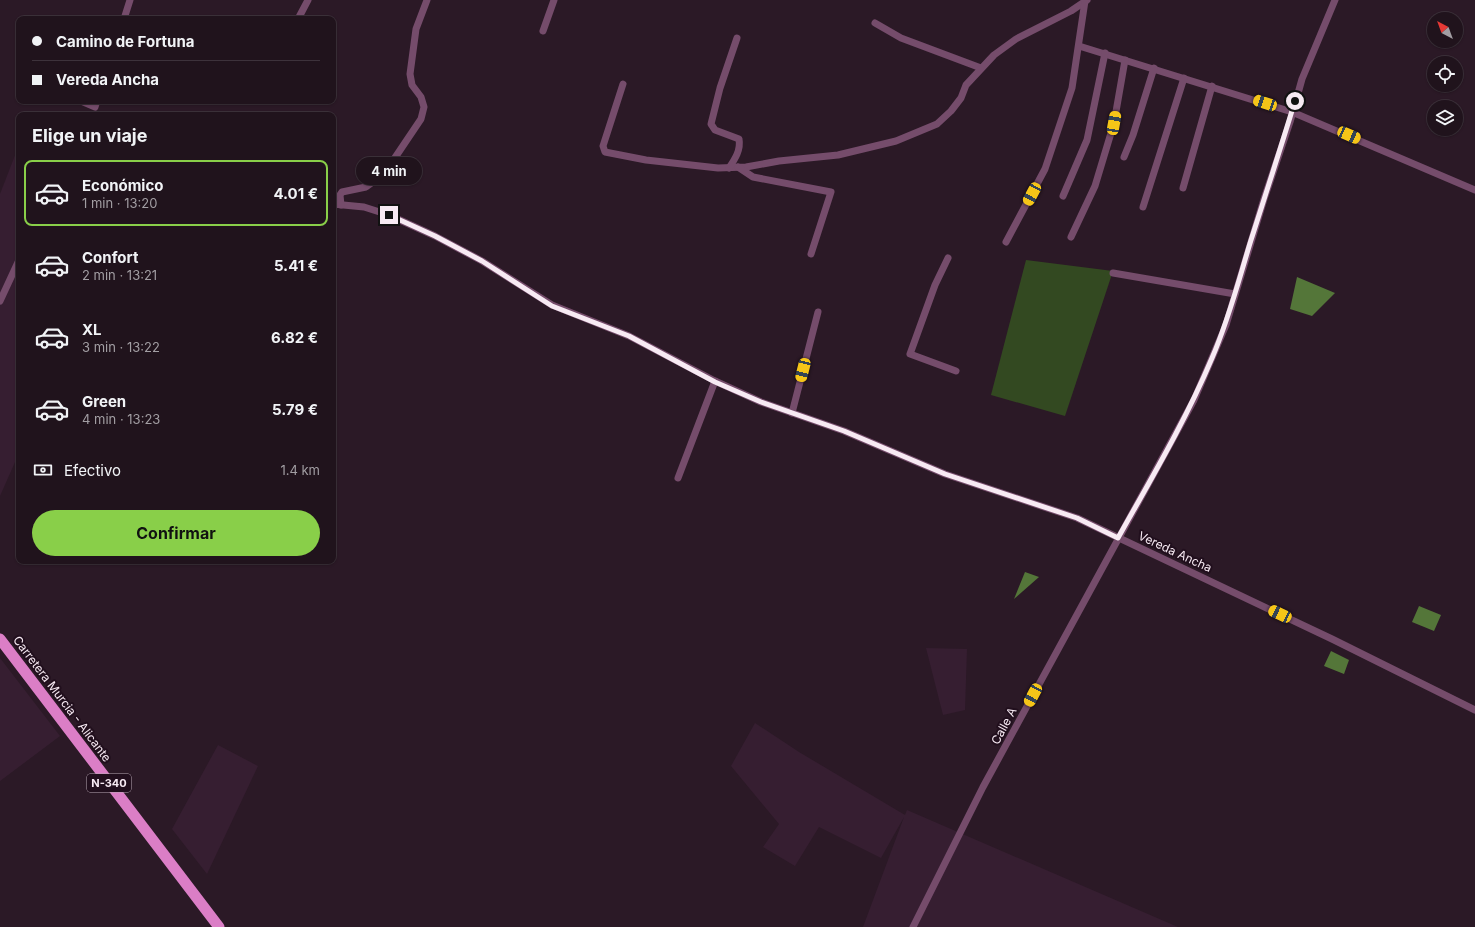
<!DOCTYPE html>
<html lang="es">
<meta charset="utf-8">
<style>
body{margin:0;font-family:Inter,sans-serif;background:#2d2029;color:#f1f3f6;height:100vh;display:flex;flex-direction:column;font-size:15px;white-space:nowrap}
*{box-sizing:border-box;margin:0}
p{font-size:13px;color:#a29ea3}
.icon{flex:none;width:22px;height:22px;fill:none;stroke:currentColor;stroke-width:2;stroke-linecap:round;stroke-linejoin:round}
.map{position:relative;flex:1;overflow:hidden}
.panel{position:absolute;left:16px;top:112px;width:320px;height:452px;display:flex;flex-direction:column;background:#20131c;border-radius:8px;box-shadow:0 1px 3px #0004,0 0 0 1px #3d323b}
.panel>*{flex:none}
.hud{position:absolute;left:16px;top:16px;width:320px;height:88px;border-radius:8px;box-shadow:0 1px 3px #0004,0 0 0 1px #3d323b;display:grid;align-content:center;height:88px;padding:0 16px;background:#20131c}
.needle{width:26px;rotate:319deg}
.fabs{position:absolute;left:1427px;top:12px;display:grid;gap:8px}
.fabs a{display:grid;place-items:center;width:36px;height:36px;border-radius:50%;background:#20131c;box-shadow:0 1px 3px #0004,0 0 0 1px #3d323b;font-size:20px}
.end{position:absolute;width:18px;height:18px;margin:-9px;border:5px solid #f7eaf3;background:#111;box-shadow:0 0 0 2px #111}
.from{border-radius:50%}
.bubble{position:absolute;height:28px;border-radius:14px;background:#20131c;box-shadow:0 1px 3px #0004,0 0 0 1px #3d323b;font-size:13px;font-weight:700;line-height:28px;text-align:center}
.car{position:absolute;width:12px;height:24px;margin:-12px -6px;border-radius:5px;box-shadow:0 0 3px 1px #0007;background:linear-gradient(#f5c518 24%,#345 0 40%,#f5c518 0 76%,#345 0 86%,#f5c518 0)}
.hud b{display:flex;align-items:center;gap:14px;height:38px;font-size:15px}
.hud b+b{border-top:1px solid #3d323b}
.hud i{width:10px;height:10px;background:#f1f3f6}
ul{padding:0;list-style:none}
li{display:flex;align-items:center;gap:12px;height:66px;margin:0 8px 6px;padding:0 8px;border:2px solid transparent;border-radius:8px}
li div{flex:1}
li b{display:block;font-size:15px}
li em{font-style:normal;font-weight:700}
li.on{border-color:#89cf49}
li>.icon{width:36px;height:36px;stroke-width:1.5}
h2{padding:0 16px;font-size:18px;line-height:48px}
.pay{display:flex;align-items:center;gap:10px;height:44px;padding:0 16px;font-size:15px}
.pay p{margin-inline-start:auto}
.cta{display:flex;gap:8px;margin-top:auto;padding:8px 16px}
.cta a{flex:1;height:46px;border-radius:24px;background:#89cf49;color:#111;font-size:16px;font-weight:700;line-height:46px;text-align:center}
.map>svg:first-child{display:block}
.built{fill:#361e31}
.green{fill:#334921}
.water{fill:#547639}
.lines{fill:none;stroke-linecap:round;stroke-linejoin:round}
.minor{stroke:#754c6b;stroke-width:7}
.trunk{stroke:#db7ec6;stroke-width:11}
.route{stroke:#f7eaf3;stroke-width:5}
.labels{text-anchor:middle;stroke-width:4;stroke-linejoin:round;paint-order:stroke}
.shield{fill:#210f1d;stroke:#b7a8b3;stroke-width:1}
.shield-label{font-size:11px;font-weight:bold;fill:#f7eaf3}
.street-label{font-size:12px;fill:#f7eaf3;stroke:#210f1d}
</style>
<div class="map">
<svg width="1475" height="927" viewBox="0 0 1475 927">
<rect width="100%" height="100%" fill="#2b1926"/>
<g class="built">
<path d="M19,145v308l-19,43v-302z"/>
<path d="M926,648l41,1 -2,61 -22,5z"/>
<path d="M0,658l60,78 -60,45z"/>
<path d="M755,723l44,29 106,63 2,-5 271,117h-315l41,-110 -23,41 -62,-31 -24,39 -32,-19 16,-23 -48,-58z"/>
<path d="M218,745l40,21 -51,108 -35,-45z"/>
</g>
<path class="green" d="M1026,260l87,11 -48,145 -74,-21z"/>
<g class="water">
<path d="M1297,277l38,16 -23,23 -22,-7z"/>
<path d="M1025,572l14,5 -25,22z"/>
<path d="M1419,606l22,9 -7,16 -22,-9z"/>
<path d="M1331,651l18,9 -5,14 -20,-8z"/>
</g>
<g class="lines">
<g class="minor">
<path d="M124,19l6,-19"/>
<path d="M298,19l10,-19"/>
<path d="M875,23l26,15 80,30"/>
<path d="M543,31l11,-31"/>
<path d="M1079,46l213,66 183,78"/>
<path d="M623,84l-20,62 2,6 41,8 72,8 28,-1 33,-6 59,-6 58,-14 41,-17 14,-13 10,-13 5,-13 28,-30 22,-16 55,-28 16,-11"/>
<path d="M81,101l14,6 2,-6"/>
<path d="M1124,157l9,-22 21,-67"/>
<path d="M738,167l15,10 78,15 -20,62"/>
<path d="M729,168c6,-9 12,-18 10,-29l-24,-9 -4,-6 9,-36 17,-50"/>
<path d="M1183,188l29,-102"/>
<path d="M1063,196l24,-56 18,-87"/>
<path d="M333,204l31,3 25,8 46,21 47,25 70,44 77,31 86,45 46,21 83,29 101,43 132,44 255,121 143,71"/>
<path d="M341,205l-1,-10 2,-3 24,-5 18,-13 37,-55 3,-12 -3,-10 -9,-12 -2,-11 6,-45 11,-29"/>
<path d="M1143,207l41,-129"/>
<path d="M1071,237l24,-51 19,-63 11,-63"/>
<path d="M1006,242l39,-73 27,-81 13,-87"/>
<path d="M948,258l-13,27 -25,69 46,17"/>
<path d="M1113,273l122,21"/>
<path d="M0,301l19,-41"/>
<path d="M792,413l26,-101"/>
<path d="M678,478l37,-97"/>
<path d="M913,927l70,-140 211,-387 32,-75 38,-126 26,-77 12,-43 33,-79"/>
</g>
<path class="trunk" d="M0,639l219,288"/>
</g>
<g class="lines">
<path class="route" d="M389,215l46,21 47,25 70,45 77,30 86,46 46,20 83,29 101,43 132,44 41,20c33,-59 68,-118 94,-180 17,-39 27,-79 39,-118 15,-47 30,-93 44,-139"/>
</g>
<g class="labels">
<rect class="shield" x="87" y="774" width="44" height="18" rx="3"/>
<g class="shield-label">
<text x="109" y="787">N-340</text>
</g>
<g class="street-label">
<text transform="translate(1175 552) rotate(25)" y="4">Vereda Ancha</text>
<text transform="translate(62 699) rotate(53)" y="4">Carretera Murcia - Alicante</text>
<text transform="translate(1004 726) rotate(-62)" y="4">Calle A</text>
</g>
</g>
</svg>
<div class="fabs">
<a><svg class="needle" viewBox="-14 -14 28 28"><path d="M0-13l5 13h-10z" fill="#e53935"/><path d="M0 13l5-13h-10z" fill="#a29ea3"/></svg></a>
<a><svg class="icon" aria-label="locate" viewBox="0 0 24 24"><circle cx="12" cy="12" r="6"/><path d="M12 2v4M12 18v4M2 12h4M18 12h4"/></svg></a>
<a><svg class="icon" aria-label="layers" viewBox="0 0 24 24"><path d="M12 4l9 5-9 5-9-5zM3 14l9 5 9-5"/></svg></a>
</div>
<i class="end from" style="left:1295px;top:101px"></i>
<i class="end" style="left:389px;top:215px"></i>
<div class="bubble" style="left:356px;top:157px;width:66px">4 min</div>
<i class="car" style="left:1265px;top:103px;rotate:288deg"></i>
<i class="car" style="left:1114px;top:123px;rotate:10deg"></i>
<i class="car" style="left:1349px;top:135px;rotate:114deg"></i>
<i class="car" style="left:1032px;top:194px;rotate:208deg"></i>
<i class="car" style="left:803px;top:370px;rotate:194deg"></i>
<i class="car" style="left:1280px;top:614px;rotate:295deg"></i>
<i class="car" style="left:1033px;top:695px;rotate:208deg"></i>
<div class="hud">
<b><i class="from"></i>Camino de Fortuna</b>
<b><i></i>Vereda Ancha</b>
</div>
<section class="panel">
<h2>Elige un viaje</h2>
<ul>
<li class="on"><svg class="icon" aria-label="car" viewBox="0 0 24 24"><path d="M5 17H2v-5l4-1 3-4h7l3 4 3 1v5h-3M9 17h6M6 11h13"/><circle cx="7" cy="17" r="2"/><circle cx="17" cy="17" r="2"/></svg><div><b>Económico</b><p>1 min · 13:20</p></div><em>4.01 €</em></li>
<li><svg class="icon" aria-label="car" viewBox="0 0 24 24"><path d="M5 17H2v-5l4-1 3-4h7l3 4 3 1v5h-3M9 17h6M6 11h13"/><circle cx="7" cy="17" r="2"/><circle cx="17" cy="17" r="2"/></svg><div><b>Confort</b><p>2 min · 13:21</p></div><em>5.41 €</em></li>
<li><svg class="icon" aria-label="car" viewBox="0 0 24 24"><path d="M5 17H2v-5l4-1 3-4h7l3 4 3 1v5h-3M9 17h6M6 11h13"/><circle cx="7" cy="17" r="2"/><circle cx="17" cy="17" r="2"/></svg><div><b>XL</b><p>3 min · 13:22</p></div><em>6.82 €</em></li>
<li><svg class="icon" aria-label="car" viewBox="0 0 24 24"><path d="M5 17H2v-5l4-1 3-4h7l3 4 3 1v5h-3M9 17h6M6 11h13"/><circle cx="7" cy="17" r="2"/><circle cx="17" cy="17" r="2"/></svg><div><b>Green</b><p>4 min · 13:23</p></div><em>5.79 €</em></li>
</ul>
<div class="pay"><svg class="icon" aria-label="cash" viewBox="0 0 24 24"><path d="M3 7h18v10H3z"/><circle cx="12" cy="12" r="2"/></svg>Efectivo<p>1.4 km</p></div>
<div class="cta"><a>Confirmar</a></div>
</section>
</div>
